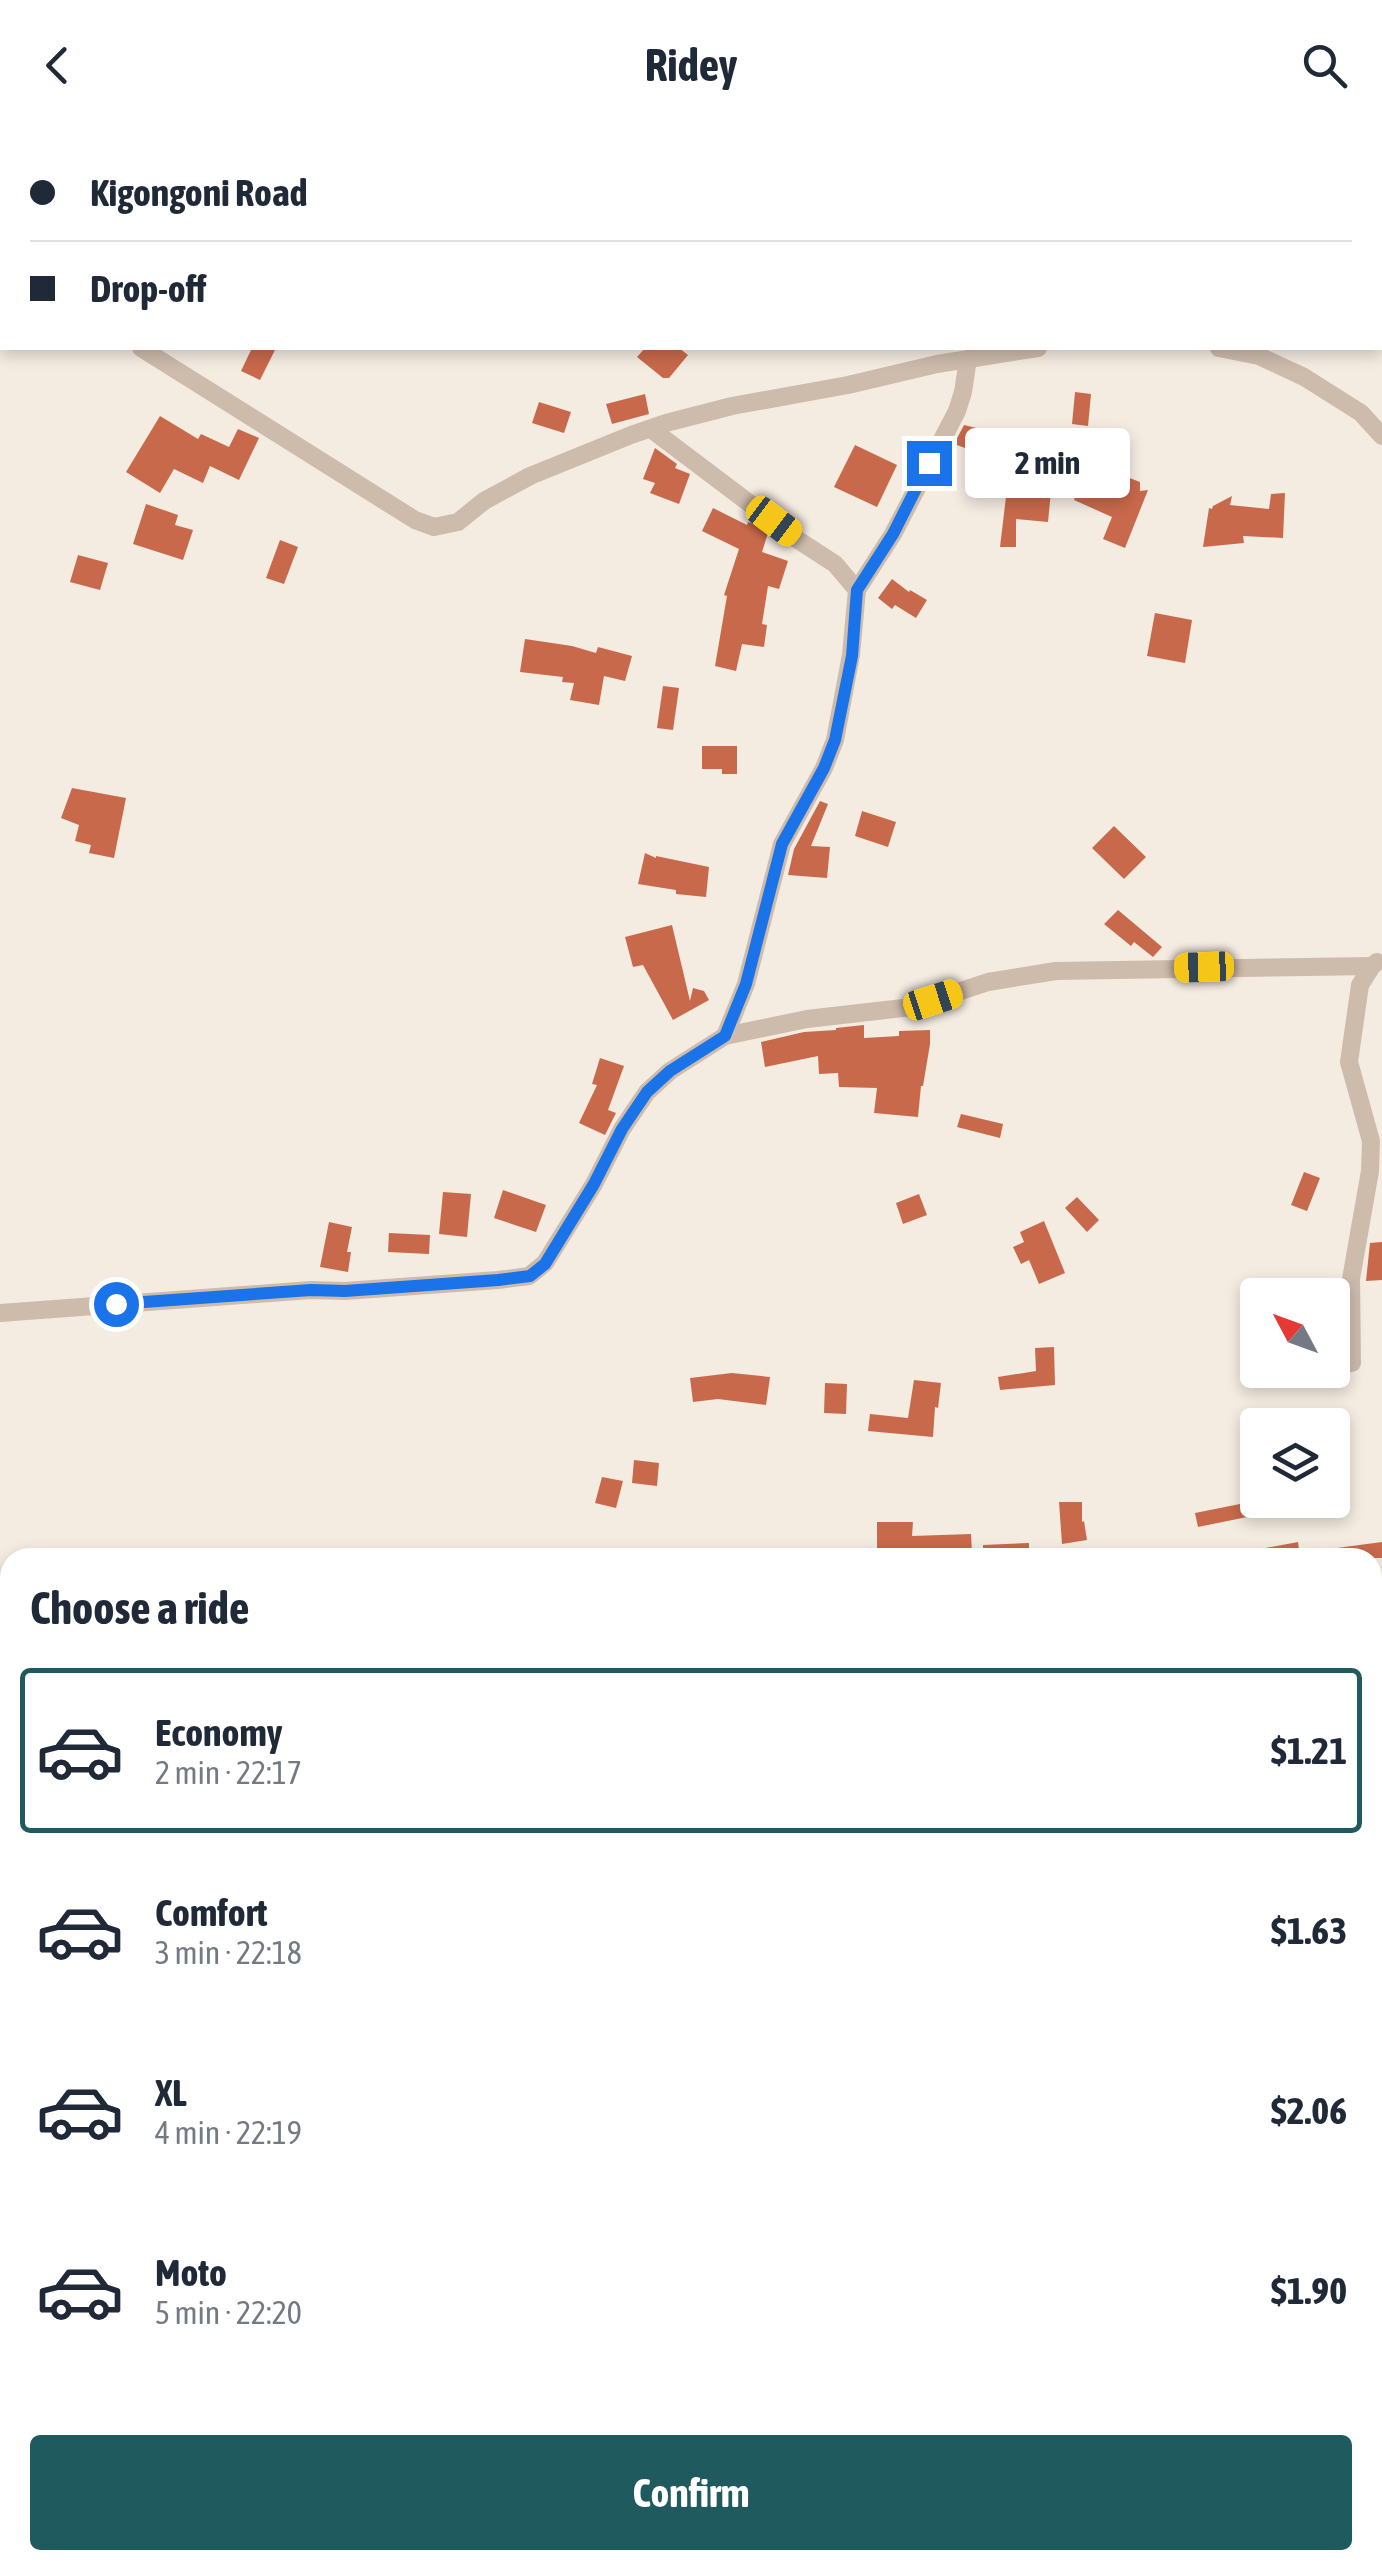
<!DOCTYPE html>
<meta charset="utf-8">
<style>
body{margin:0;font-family:"Asap Condensed",sans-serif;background:#f6f6f7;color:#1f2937;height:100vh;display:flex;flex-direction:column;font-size:38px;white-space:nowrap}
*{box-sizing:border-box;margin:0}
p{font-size:32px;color:#747a83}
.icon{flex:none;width:55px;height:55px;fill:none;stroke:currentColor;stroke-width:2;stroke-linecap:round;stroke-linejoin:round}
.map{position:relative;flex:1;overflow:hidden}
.details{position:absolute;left:0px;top:1418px;width:1382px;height:1022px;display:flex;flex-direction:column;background:#fff;border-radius:30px 30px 0 0;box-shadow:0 5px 15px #0003}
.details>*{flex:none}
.top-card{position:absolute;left:0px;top:0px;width:1382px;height:220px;box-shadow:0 5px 15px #0003;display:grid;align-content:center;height:220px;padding:0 30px;background:#fff}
.needle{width:65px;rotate:311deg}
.tools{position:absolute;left:1240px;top:1148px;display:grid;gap:20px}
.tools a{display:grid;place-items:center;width:110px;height:110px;border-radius:10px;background:#fff;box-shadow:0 5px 15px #0003;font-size:50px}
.end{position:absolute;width:45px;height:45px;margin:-22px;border:12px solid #1a73e8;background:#fff;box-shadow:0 0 0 5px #fff}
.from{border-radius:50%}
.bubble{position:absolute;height:70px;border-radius:10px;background:#fff;box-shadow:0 5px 15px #0003;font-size:32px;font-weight:700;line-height:70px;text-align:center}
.car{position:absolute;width:30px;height:60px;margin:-30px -15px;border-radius:12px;box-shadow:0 0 8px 2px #0007;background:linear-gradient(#f5c518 24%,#345 0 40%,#f5c518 0 76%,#345 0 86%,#f5c518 0)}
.top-card b{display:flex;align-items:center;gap:35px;height:95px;font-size:38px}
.top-card b+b{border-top:2px solid #e0e1e3}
.top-card i{width:25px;height:25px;background:#1f2937}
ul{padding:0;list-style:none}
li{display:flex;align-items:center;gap:30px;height:165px;margin:0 20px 15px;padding:0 10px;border:5px solid transparent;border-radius:10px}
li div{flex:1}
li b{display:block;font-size:38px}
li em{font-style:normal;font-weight:700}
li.active{border-color:#1f5a5e}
li>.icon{width:90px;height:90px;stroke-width:1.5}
h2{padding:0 30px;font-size:45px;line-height:120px}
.button{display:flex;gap:20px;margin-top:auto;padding:20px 30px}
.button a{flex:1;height:115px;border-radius:10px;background:#1f5a5e;color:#fff;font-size:40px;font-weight:700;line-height:115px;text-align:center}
header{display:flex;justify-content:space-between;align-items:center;height:130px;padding:0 30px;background:#fff;font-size:45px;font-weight:700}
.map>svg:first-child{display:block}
.building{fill:#c8694b}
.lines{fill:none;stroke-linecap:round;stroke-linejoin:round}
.minor{stroke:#cdbbac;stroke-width:18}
.rail-casing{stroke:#3b302b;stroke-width:10}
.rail{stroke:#fbf5ee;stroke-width:6;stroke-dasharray:19;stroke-linecap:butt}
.route{stroke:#1a73e8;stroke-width:12}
</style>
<header><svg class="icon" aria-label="back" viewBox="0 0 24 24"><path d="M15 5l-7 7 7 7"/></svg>Ridey<svg class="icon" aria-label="search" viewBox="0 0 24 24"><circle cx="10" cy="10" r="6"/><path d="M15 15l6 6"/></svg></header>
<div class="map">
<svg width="1382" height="2439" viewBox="0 0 1382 2439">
<rect width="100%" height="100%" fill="#f4ebe1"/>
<g class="building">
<path d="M252,218h24l-16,32 -19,-9z"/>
<path d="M645,218h34l9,7 -19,23h-6l-26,-21z"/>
<path d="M1075,262l16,2 -3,32 -16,-2z"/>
<path d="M645,264l4,20 -37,10 -6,-20z"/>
<path d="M539,272l32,10 -7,21 -32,-10z"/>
<path d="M160,286l38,23 3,-5 28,13 9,-18 21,9 -20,42 -29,-14 -7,17 -29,-14 -14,24 -34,-21z"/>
<path d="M964,295l21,5 -9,22 -22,-8z"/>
<path d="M855,315l42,20 -20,42 -43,-20z"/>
<path d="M655,318l22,16 -2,4 15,6 -11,30 -29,-11 5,-10 -12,-4z"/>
<path d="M1017,323l18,7 -7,18 24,3 -4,41 -32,-3v28h-16l8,-67h-26l1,-23h32z"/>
<path d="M1090,333l50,19v9l8,-1 -23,58 -22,-9 9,-22 -38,-17z"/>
<path d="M1285,363l-2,45 -40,-2 1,7 -41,4 6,-39 3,1 1,-3 19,-10 -2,9 39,4 2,-15z"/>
<path d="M146,374l32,11 -3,10 18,5 -10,30 -50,-16z"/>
<path d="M713,378l34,17 1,-3 9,3 11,8 -6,19 26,9 -9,28 -11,-3 -6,38 5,1 -3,22 -22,-3 -6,27 -21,-5 12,-70 -3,-1 15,-46 -37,-18z"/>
<path d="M280,410l18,7 -14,37 -18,-6z"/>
<path d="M78,425l30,8 -8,27 -30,-8z"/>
<path d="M892,449l17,13 1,-2 17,10 -11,18 -21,-13 -3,4 -14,-11z"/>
<path d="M1155,483l37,7 -7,43 -38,-7z"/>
<path d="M525,509l47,7 24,7 2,-6 34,9 -7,25 -21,-5 -5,29 -29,-5 4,-17 -12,-1 1,-5 -43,-5z"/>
<path d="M663,556l16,2 -6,42 -16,-2z"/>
<path d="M702,616h35v28h-15v-5h-20z"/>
<path d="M72,658l54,10 -12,60 -25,-5 2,-8 -16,-4 4,-16 -18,-7z"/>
<path d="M820,671l8,3 -17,42 19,1 -3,31 -39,-3 6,-26z"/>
<path d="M862,681l34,11 -8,25 -33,-11z"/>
<path d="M1114,696l32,31 -22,22 -32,-31z"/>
<path d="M645,723l11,5v-2l53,11 -3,30 -30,-3v-4l-38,-6z"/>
<path d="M1118,780l44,37 -9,10 -19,-15 -3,4 -27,-22z"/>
<path d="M672,795l18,76 3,-13 11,3 5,9 -36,20 -30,-55 -10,2 -8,-30z"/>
<path d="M864,895v13l35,-2v-5l31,-1v14l-7,42h-2l-3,31 -44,-4 3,-25 -38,-1 -1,-14 -19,1 -1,-18 -53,11 -4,-25 43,-10 32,-2v-2z"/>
<path d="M600,928l24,8 -16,44 8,3 -11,22 -26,-12 18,-38 -5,-1z"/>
<path d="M961,984l42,10 -3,14 -43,-11z"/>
<path d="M1304,1042l16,6 -13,33 -16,-6z"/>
<path d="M503,1060l43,15 -10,27 -42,-14z"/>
<path d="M443,1062l28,2 -4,43 -28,-3z"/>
<path d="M919,1064l8,21 -24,9 -7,-21z"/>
<path d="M1077,1067l22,23 -12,12 -22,-24z"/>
<path d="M1044,1091l21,52 -26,11 -10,-24 -8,4 -8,-17 11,-5 -4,-10z"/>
<path d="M329,1092l23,5 -5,25h4l-3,20 -28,-5z"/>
<path d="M389,1103l41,2 -1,19 -41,-2z"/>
<path d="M1382,1112v38l-16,1 4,-38z"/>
<path d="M1054,1217l1,38 -55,5 -2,-13 38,-6 -1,-23z"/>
<path d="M732,1243l38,4 -4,28 -48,-6 -25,3 -3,-24z"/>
<path d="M914,1250l27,3 -3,25 -3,-1 -2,30 -65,-6 2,-17 38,4z"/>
<path d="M825,1253l22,1 -1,30 -22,-1z"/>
<path d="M634,1330l25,3 -2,23 -25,-3z"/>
<path d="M602,1347l21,4 -7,27 -21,-5z"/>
<path d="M1059,1372h23v20l2,-1 3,19 -25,4z"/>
<path d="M1250,1372l2,14 -54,11 -3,-14z"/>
<path d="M877,1392h36l-1,14 59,-2 1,19 -95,1z"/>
<path d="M1298,1412l2,16h-44l-1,-8z"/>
<path d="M1382,1412v16h-44l-1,-10z"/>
<path d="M1029,1413v15h-46v-13z"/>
</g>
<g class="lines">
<g class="minor">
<path d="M141,218l274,172 19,7 24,-5 26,-21 46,-25 101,-41 35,-12 66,-17 116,-21 89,-21 101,-16"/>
<path d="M1219,218l40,8 45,21 57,36 21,23"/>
<path d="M651,299l147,111 37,24 22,26 -6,65 -16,85 -11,28 -42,76 -36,140 -21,52"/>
<path d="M857,460l36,-56 64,-123 6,-19 5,-33"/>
<path d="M0,1183l311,-23 34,1 153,-11 31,-4 16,-13 49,-79 28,-55 25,-37 23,-21 55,-35 82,-17 105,-12 76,-25 68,-11 316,-5"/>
<path d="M1352,1233l-1,-84 19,-108 1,-30 -22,-79 11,-77 12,-19 5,-4"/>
</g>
<g class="rail-casing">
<g id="rail">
<path d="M1372,2245l10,-6"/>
<path d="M1063,2439l14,-9"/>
</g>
</g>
<use href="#rail" class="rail"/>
</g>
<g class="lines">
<path class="route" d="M116,1174l195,-14 34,1 153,-11 32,-4 15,-12 49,-80 28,-55 25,-37 23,-21 55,-35 21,-52 36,-140 42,-76 11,-28 17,-84 5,-66 36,-56 36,-71"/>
</g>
</svg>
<div class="tools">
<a><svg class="needle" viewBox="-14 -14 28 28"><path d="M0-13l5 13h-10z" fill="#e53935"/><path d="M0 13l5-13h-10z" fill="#747a83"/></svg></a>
<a><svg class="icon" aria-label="layers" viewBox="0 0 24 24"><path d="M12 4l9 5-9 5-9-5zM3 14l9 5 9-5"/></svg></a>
</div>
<i class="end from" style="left:116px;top:1174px"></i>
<i class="end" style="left:929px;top:333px"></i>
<div class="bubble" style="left:965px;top:298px;width:165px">2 min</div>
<i class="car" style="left:774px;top:391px;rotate:127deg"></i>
<i class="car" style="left:1204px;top:837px;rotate:268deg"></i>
<i class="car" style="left:933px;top:870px;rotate:72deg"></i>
<div class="top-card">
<b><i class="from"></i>Kigongoni Road</b>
<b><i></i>Drop-off</b>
</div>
<section class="details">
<h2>Choose a ride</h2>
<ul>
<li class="active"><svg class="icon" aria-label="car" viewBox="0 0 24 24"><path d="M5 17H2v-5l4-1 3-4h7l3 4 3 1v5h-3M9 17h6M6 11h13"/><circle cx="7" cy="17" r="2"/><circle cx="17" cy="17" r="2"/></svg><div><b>Economy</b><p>2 min · 22:17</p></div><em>$1.21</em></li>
<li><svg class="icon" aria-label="car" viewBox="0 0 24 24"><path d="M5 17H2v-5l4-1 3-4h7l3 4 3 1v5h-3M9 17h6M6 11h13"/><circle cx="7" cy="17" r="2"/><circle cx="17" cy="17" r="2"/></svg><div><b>Comfort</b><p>3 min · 22:18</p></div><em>$1.63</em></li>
<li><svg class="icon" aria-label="car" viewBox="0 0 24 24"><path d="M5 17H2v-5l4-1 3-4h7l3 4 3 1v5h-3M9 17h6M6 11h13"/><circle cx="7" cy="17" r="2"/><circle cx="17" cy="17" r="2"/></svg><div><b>XL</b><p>4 min · 22:19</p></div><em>$2.06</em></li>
<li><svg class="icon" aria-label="car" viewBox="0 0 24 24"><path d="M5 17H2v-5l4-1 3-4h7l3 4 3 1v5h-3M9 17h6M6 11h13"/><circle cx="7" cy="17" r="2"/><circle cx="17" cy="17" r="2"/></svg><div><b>Moto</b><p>5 min · 22:20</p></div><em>$1.90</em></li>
</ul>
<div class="button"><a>Confirm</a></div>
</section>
</div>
